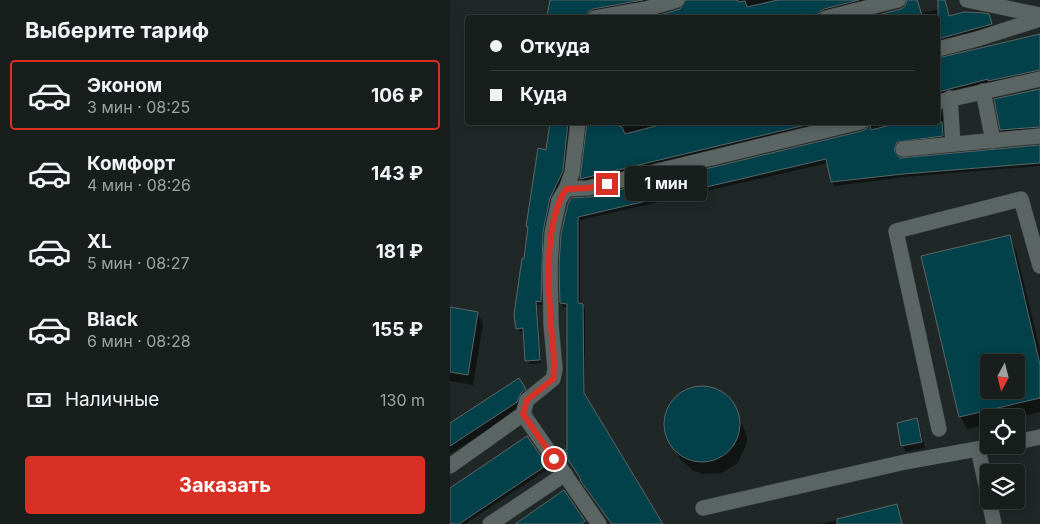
<!DOCTYPE html>
<html lang="ru">
<meta charset="utf-8">
<style>
body{margin:0;font-family:Inter,sans-serif;background:#202725;color:#f1f3f6;height:100vh;display:flex;flex-direction:column;font-size:19px;white-space:nowrap}
*{box-sizing:border-box;margin:0}
p{font-size:16px;color:#9ea2a3}
.icon{flex:none;width:28px;height:28px;fill:none;stroke:currentColor;stroke-width:2;stroke-linecap:round;stroke-linejoin:round}
.map{position:relative;flex:1;overflow:hidden}
.panel{display:flex;flex-direction:column;background:#171e1c;width:450px}
.panel>*{flex:none}
.banner{position:absolute;left:15px;top:15px;width:475px;height:110px;border-radius:5px;box-shadow:0 2px 12px #0003,0 0 0 1px #363c3b;display:grid;align-content:center;height:110px;padding:0 25px;background:#171e1c}
.needle{width:32px;rotate:187deg}
.tools{position:absolute;left:530px;top:354px;display:grid;gap:10px}
.tools a{display:grid;place-items:center;width:45px;height:45px;border-radius:5px;background:#171e1c;box-shadow:0 2px 12px #0003,0 0 0 1px #363c3b;font-size:25px}
.end{position:absolute;width:22px;height:22px;margin:-11px;border:6px solid #d93025;background:#fff;box-shadow:0 0 0 2px #fff}
.from{border-radius:50%}
.bubble{position:absolute;height:35px;border-radius:5px;background:#171e1c;box-shadow:0 2px 12px #0003,0 0 0 1px #363c3b;font-size:16px;font-weight:700;line-height:35px;text-align:center}
.banner b{display:flex;align-items:center;gap:18px;height:48px;font-size:19px}
.banner b+b{border-top:1px solid #363c3b}
.banner i{width:12px;height:12px;background:#f1f3f6}
ul{padding:0;list-style:none}
li{display:flex;align-items:center;gap:15px;height:70px;margin:0 10px 8px;padding:0 15px;border:2px solid transparent;border-radius:5px}
li div{flex:1}
li b{display:block;font-size:19px}
li em{font-style:normal;font-weight:700}
li.selected{border-color:#d93025}
li>.icon{width:45px;height:45px;stroke-width:1.5}
h2{padding:0 25px;font-size:22px;line-height:60px}
.pay{display:flex;align-items:center;gap:12px;height:55px;padding:0 25px;font-size:19px}
.pay p{margin-inline-start:auto}
.primary-button{display:flex;gap:10px;margin-top:auto;padding:10px 25px}
.primary-button a{flex:1;height:58px;border-radius:5px;background:#d93025;color:#fff;font-size:20px;font-weight:700;line-height:58px;text-align:center}
main{display:flex;flex:1;min-height:0}
.map>svg:first-child{display:block}
.shadow{fill:#0007;fill-rule:evenodd}
.building{fill:#02404a;stroke:#5c6668;fill-rule:evenodd}
.lines{fill:none;stroke-linecap:round;stroke-linejoin:round}
.minor-casing{stroke:#3a4240;stroke-width:16}
.minor{stroke:#5b6563;stroke-width:15}
.route{stroke:#d93025;stroke-width:6}
</style>
<main>
<section class="panel">
<h2>Выберите тариф</h2>
<ul>
<li class="selected"><svg class="icon" aria-label="car" viewBox="0 0 24 24"><path d="M5 17H2v-5l4-1 3-4h7l3 4 3 1v5h-3M9 17h6M6 11h13"/><circle cx="7" cy="17" r="2"/><circle cx="17" cy="17" r="2"/></svg><div><b>Эконом</b><p>3 мин · 08:25</p></div><em>106 ₽</em></li>
<li><svg class="icon" aria-label="car" viewBox="0 0 24 24"><path d="M5 17H2v-5l4-1 3-4h7l3 4 3 1v5h-3M9 17h6M6 11h13"/><circle cx="7" cy="17" r="2"/><circle cx="17" cy="17" r="2"/></svg><div><b>Комфорт</b><p>4 мин · 08:26</p></div><em>143 ₽</em></li>
<li><svg class="icon" aria-label="car" viewBox="0 0 24 24"><path d="M5 17H2v-5l4-1 3-4h7l3 4 3 1v5h-3M9 17h6M6 11h13"/><circle cx="7" cy="17" r="2"/><circle cx="17" cy="17" r="2"/></svg><div><b>XL</b><p>5 мин · 08:27</p></div><em>181 ₽</em></li>
<li><svg class="icon" aria-label="car" viewBox="0 0 24 24"><path d="M5 17H2v-5l4-1 3-4h7l3 4 3 1v5h-3M9 17h6M6 11h13"/><circle cx="7" cy="17" r="2"/><circle cx="17" cy="17" r="2"/></svg><div><b>Black</b><p>6 мин · 08:28</p></div><em>155 ₽</em></li>
</ul>
<div class="pay"><svg class="icon" aria-label="cash" viewBox="0 0 24 24"><path d="M3 7h18v10H3z"/><circle cx="12" cy="12" r="2"/></svg>Наличные<p>130 m</p></div>
<div class="primary-button"><a>Заказать</a></div>
</section>
<div class="map">
<svg width="590" height="524" viewBox="0 0 590 524">
<rect width="100%" height="100%" fill="#1f2826"/>
<g class="shadow">
<path d="M101,0h106l-68,18h-39z"/>
<path d="M237,0h189l-55,18h-167l30,-10z"/>
<path d="M468,7l3,6 25,-5 4,9 40,2 3,9 -55,16v-26h-67z"/>
<path d="M590,35v40l-49,9 -1,-2 -52,16v-39z"/>
<path d="M590,89v42l-36,3 -8,-34z"/>
<path d="M488,112h3l2,4 1,23 -44,6 -5,9 3,5 142,-12v19l-135,11 -71,9 -6,-23 -248,57v85l5,3v90l76,126h-48l-45,-68 -2,2 -5,-7h7v-144h-5l-2,-4 2,-69 27,-36 273,-66 7,-6v-4h68z"/>
<path d="M101,122h21l-8,53 -13,27 -7,34 -1,69h-6l4,58 -12,1 -5,-33 -4,1 -2,-4 11,-98 -2,-3 20,-76z"/>
<path d="M139,122h245l-251,60 -2,-3z"/>
<path d="M559,237l7,13 24,100v62l-24,6h-27v6l-22,5 -7,-13zM539,362h27v28h-27z"/>
<path d="M0,308l27,5 6,10 -10,62 -23,-4z"/>
<path d="M68,380l10,16 -8,13 -70,45v-30z"/>
<path d="M259,388l17,9 7,7 14,32 -1,9 -8,18 -16,10 -19,1 -9,-3 -14,-12 -15,-32 1,-10 9,-17 15,-10z"/>
<path d="M466,420l4,7 5,21 -19,4 -3,-6z"/>
<path d="M77,438l21,31 -83,55h-15v-35z"/>
<path d="M446,505l6,19h-81z"/>
</g>
<g class="building">
<path d="M100,0h93l-50,9 -4,2 -3,7 -39,-2z"/>
<path d="M236,0h52v2l7,-1 2,6 31,-7h81l-35,9 -5,3 -2,6h-15v-4l-15,4h-137l30,-9z"/>
<path d="M457,0h10l6,18h-56l34,-9 4,-3z"/>
<path d="M488,0h7l4,16 15,-4 20,1 5,1 3,10 -54,15z"/>
<path d="M590,34v36l-52,11v-2l-50,13v-34z"/>
<path d="M590,89v38l-40,3 -6,-31z"/>
<path d="M100,122h18l-5,49 -13,27 -7,34 -2,70 -5,-1 4,59 -15,1 -2,-33 -7,1 -2,-14 8,-57 2,1 4,-32h-2l12,-79 8,2z"/>
<path d="M137,122h29l1,3 5,2 3,7 46,-12h147l-238,57z"/>
<path d="M419,122l2,8 31,-8h40l1,14 -46,6 -3,8 6,8 140,-13v18l-137,11 -72,8 -5,-23 -248,58v86l5,1 1,89 79,131h-51l-32,-44 1,-1 -14,-21v-6l-4,3 -4,-5h8v-146l-7,-1 -1,-37 2,-32 7,-30 3,-6 19,-1 272,-66 5,-3z"/>
<path d="M560,235l30,130v33l-81,19 -38,-161zM539,362h27v28h-27z"/>
<path d="M0,307l28,5 -10,63 -18,-3z"/>
<path d="M69,378l7,11 -5,4 -4,9 -67,44v-23z"/>
<circle cx="252" cy="424" r="38"/>
<path d="M467,418l5,24 -21,4 -4,-23z"/>
<path d="M77,436l20,29 -88,59h-9v-36z"/>
<path d="M114,490l21,31 -4,3h-66z"/>
<path d="M447,504l5,20h-65v-5z"/>
</g>
<g class="lines">
<g class="minor-casing">
<g id="minor">
<path d="M517,0l73,15"/>
<path d="M145,18l51,-9 31,-9"/>
<path d="M376,18l72,-18"/>
<path d="M488,49l39,-10 63,-20"/>
<path d="M533,91l10,50"/>
<path d="M500,98l3,46"/>
<path d="M488,102l102,-23"/>
<path d="M453,149l137,-13"/>
<path d="M116,189l22,-1 272,-66"/>
<path d="M73,414l76,110"/>
<path d="M489,429l-43,-198 125,-32 19,67"/>
<path d="M566,442l24,-5"/>
<path d="M528,449l11,50"/>
<path d="M0,466l73,-52 4,-14 26,-21 2,-10 -4,-45 -1,-58 2,-33 7,-33 7,-11 6,-16 6,-51"/>
<path d="M539,500l5,24"/>
<path d="M253,508l202,-46 94,-17"/>
<path d="M40,524l75,-50"/>
</g>
</g>
<use href="#minor" class="minor"/>
</g>
<g class="lines">
<path class="route" d="M104,459l-31,-45 4,-14 26,-21c3,-17 -1,-36 -2,-54 -3,-39 -7,-102 15,-136l22,-1 19,-4"/>
</g>
</svg>
<div class="tools">
<a><svg class="needle" viewBox="-14 -14 28 28"><path d="M0-13l5 13h-10z" fill="#e53935"/><path d="M0 13l5-13h-10z" fill="#9ea2a3"/></svg></a>
<a><svg class="icon" aria-label="locate" viewBox="0 0 24 24"><circle cx="12" cy="12" r="6"/><path d="M12 2v4M12 18v4M2 12h4M18 12h4"/></svg></a>
<a><svg class="icon" aria-label="layers" viewBox="0 0 24 24"><path d="M12 4l9 5-9 5-9-5zM3 14l9 5 9-5"/></svg></a>
</div>
<i class="end from" style="left:104px;top:459px"></i>
<i class="end" style="left:157px;top:184px"></i>
<div class="bubble" style="left:175px;top:166px;width:82px">1 мин</div>
<div class="banner">
<b><i class="from"></i>Откуда</b>
<b><i></i>Куда</b>
</div>
</div>
</main>
